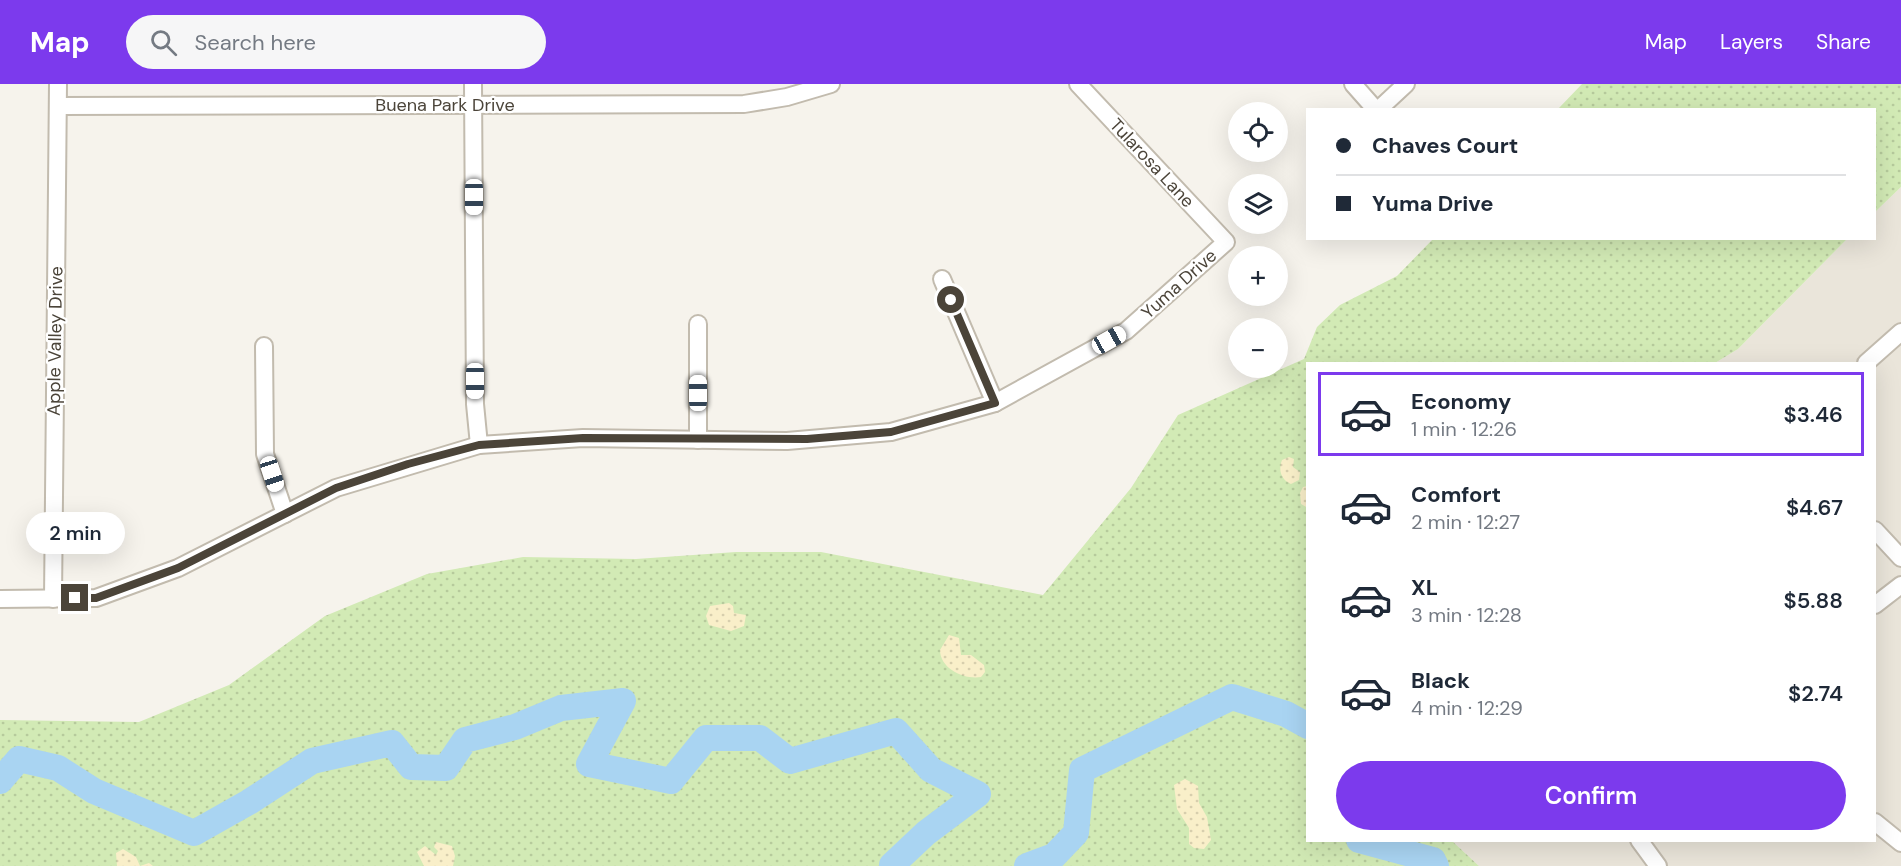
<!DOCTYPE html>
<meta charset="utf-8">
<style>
body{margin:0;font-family:"DM Sans",sans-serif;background:#f6f6f7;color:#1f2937;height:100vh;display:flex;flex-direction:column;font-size:22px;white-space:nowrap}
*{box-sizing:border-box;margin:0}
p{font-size:20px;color:#747a83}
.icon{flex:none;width:33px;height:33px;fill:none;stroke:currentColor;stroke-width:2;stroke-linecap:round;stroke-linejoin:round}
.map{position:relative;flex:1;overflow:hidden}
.side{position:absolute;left:1306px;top:278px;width:570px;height:480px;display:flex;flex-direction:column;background:#fff;border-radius:0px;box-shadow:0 6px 24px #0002}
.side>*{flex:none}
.guide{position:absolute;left:1306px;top:24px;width:570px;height:132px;border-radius:0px;box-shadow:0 6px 24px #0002;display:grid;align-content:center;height:132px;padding:0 30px;background:#fff}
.buttons{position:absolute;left:1228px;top:18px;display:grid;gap:12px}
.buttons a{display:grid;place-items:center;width:60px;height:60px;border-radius:50%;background:#fff;box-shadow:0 6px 24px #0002;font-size:30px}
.end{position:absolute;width:27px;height:27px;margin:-14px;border:8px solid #4b4439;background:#fff;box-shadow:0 0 0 3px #fff}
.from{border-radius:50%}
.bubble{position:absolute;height:42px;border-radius:21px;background:#fff;box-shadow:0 6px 24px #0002;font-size:20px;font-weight:600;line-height:42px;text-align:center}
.car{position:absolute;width:18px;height:36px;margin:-18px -9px;border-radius:8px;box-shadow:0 0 4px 2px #0007;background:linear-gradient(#fff 24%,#345 0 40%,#fff 0 76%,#345 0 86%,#fff 0)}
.guide b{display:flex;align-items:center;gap:21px;height:57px;font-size:22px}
.guide b+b{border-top:2px solid #e0e1e3}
.guide i{width:15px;height:15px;background:#1f2937}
ul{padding:10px 0 0;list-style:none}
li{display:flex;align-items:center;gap:18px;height:84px;margin:0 12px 9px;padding:0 18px;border:3px solid transparent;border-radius:0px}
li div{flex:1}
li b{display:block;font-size:22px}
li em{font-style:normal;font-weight:600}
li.active{border-color:#7c3aed}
li>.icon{width:54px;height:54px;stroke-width:1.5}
.action{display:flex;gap:12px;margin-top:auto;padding:12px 30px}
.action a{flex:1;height:69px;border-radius:36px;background:#7c3aed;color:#fff;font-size:24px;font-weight:600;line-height:69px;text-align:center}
header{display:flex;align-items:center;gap:36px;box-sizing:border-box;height:84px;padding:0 30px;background:#7c3aed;color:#fff}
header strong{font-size:28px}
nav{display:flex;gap:33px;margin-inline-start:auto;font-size:21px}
.search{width:420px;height:54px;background:#f6f6f7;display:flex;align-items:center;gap:15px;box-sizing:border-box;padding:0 21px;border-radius:33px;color:#747a83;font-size:22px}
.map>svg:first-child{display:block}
.residential{fill:#eae5da}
.grass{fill:url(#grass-dots)}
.sand{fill:url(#sand-dots)}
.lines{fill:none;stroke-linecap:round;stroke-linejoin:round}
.river{stroke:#a9d4f2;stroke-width:26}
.minor-casing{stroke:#c2bbae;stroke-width:20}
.minor{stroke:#fff;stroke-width:16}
.route{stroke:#4b4439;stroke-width:8}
.labels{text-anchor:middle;stroke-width:4.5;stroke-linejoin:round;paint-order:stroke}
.street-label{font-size:18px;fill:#4b4439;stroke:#fff}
</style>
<header>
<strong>Map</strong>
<div class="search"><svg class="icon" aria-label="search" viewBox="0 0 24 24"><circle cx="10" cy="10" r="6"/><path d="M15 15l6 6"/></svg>Search here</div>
<nav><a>Map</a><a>Layers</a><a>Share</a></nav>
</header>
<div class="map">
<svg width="1901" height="782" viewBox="0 0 1901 782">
<defs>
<pattern id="grass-dots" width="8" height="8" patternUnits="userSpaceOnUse" patternTransform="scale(1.5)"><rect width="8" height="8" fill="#d2eab5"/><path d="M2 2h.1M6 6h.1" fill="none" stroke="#b6ca9c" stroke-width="1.8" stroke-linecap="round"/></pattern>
<pattern id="sand-dots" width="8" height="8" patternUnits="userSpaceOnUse" patternTransform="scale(1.5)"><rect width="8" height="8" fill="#f9efc9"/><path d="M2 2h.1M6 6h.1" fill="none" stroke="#d7cead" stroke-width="1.8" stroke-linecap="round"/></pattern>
</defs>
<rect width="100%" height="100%" fill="#f6f3ec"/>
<path class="residential" d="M1901,103v679h-422l-28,-26h424v-477h-160l23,-14 109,-110 28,-1v-26z"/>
<g class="grass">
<path d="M1582,0h319v103l-26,25v-102l-317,-1z"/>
<path d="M1433,155h414l-109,110 -23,14h-407v477h143l28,26h-1479v-146l139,2 90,-37 96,-69 102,-42 96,-17 113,2 100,-7h85l222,43 88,-107 47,-73 126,-56 13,-32 23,-22 57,-29z"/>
</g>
<g class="sand">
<path d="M1289,373l5,2 -1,8 7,5 -1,8 -8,4c-10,-4 -13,-14 -9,-24z"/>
<path d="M1308,402v22l-7,-4 -1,-11 3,-6z"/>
<path d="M729,519l4,3 1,7 12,2 -2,11 -13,5 -22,-6 -3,-9 4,-10z"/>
<path d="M949,551l10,3 2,17h10l13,10 1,7 -4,5c-16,3 -41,-8 -41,-27z"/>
<path d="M1185,695l13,7 1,17 8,14 4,23 -7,9 -10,-1 -5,-4v-16l-12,-19 -3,-24z"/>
<path d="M436,758l16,4 3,10 -2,10h-29l-7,-14 8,-6 11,9 2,-4 -4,-4z"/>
<path d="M123,765l13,8 4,9 9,-3 4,3h-36l-1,-13z"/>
</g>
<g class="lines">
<g class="river">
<path d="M0,697l19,-22 39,9 36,23 100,42 55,-31 63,-41 80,-18 19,24 35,1 19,-28 50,-13 46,-19 62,-7 -34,63 82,17 35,-43h54l30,23 106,-30 35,39 47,24 -52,39 -34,32 2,1"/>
<path d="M1359,756l74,20 3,6"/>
<path d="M1027,782l27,-10 22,-23 6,-63 150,-73 54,17 22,12"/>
</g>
<g class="minor-casing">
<g id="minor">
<path d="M473,0l2,320 4,41"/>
<path d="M1353,0l23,26"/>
<path d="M58,22l686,-2 43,-7 44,-13"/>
<path d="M1378,26l28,-26"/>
<path d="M942,195l53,124"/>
<path d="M698,240v116"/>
<path d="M264,262l1,108 20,60"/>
<path d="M1866,279l35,-31"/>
<path d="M1875,446l26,28"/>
<path d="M0,515l96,-1 82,-30 158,-80 143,-43 104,-7 204,3 104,-9 104,-29 131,-72 100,-89 -148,-158"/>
<path d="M53,515l5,-515"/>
<path d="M1875,521l26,-20"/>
<path d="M1875,738l26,21"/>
<path d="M1639,756l19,26"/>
</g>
</g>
<use href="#minor" class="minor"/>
</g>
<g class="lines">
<path class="route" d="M75,514h21l82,-30 158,-80 72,-24 71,-19 104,-7 224,1 84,-7 104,-29 -44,-103"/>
</g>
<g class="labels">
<g class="street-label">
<text x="445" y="27">Buena Park Drive</text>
<text transform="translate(1152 79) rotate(47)" y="6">Tularosa Lane</text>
<text transform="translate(1179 200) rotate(-42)" y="6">Yuma Drive</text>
<text transform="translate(55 257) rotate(-89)" y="6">Apple Valley Drive</text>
</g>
</g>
</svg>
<div class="buttons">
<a><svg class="icon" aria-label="locate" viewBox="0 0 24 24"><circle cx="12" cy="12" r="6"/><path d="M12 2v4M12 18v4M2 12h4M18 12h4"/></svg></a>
<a><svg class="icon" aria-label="layers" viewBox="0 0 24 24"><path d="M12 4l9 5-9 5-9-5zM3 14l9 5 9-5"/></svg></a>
<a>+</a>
<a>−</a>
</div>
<i class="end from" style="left:951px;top:216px"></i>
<i class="end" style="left:75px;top:514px"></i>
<div class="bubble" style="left:26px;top:428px;width:99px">2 min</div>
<i class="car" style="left:474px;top:113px;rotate:180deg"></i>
<i class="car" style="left:1109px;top:256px;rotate:61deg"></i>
<i class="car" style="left:475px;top:297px;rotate:180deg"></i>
<i class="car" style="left:698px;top:309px;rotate:0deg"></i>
<i class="car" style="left:272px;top:390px;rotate:162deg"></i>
<div class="guide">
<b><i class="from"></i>Chaves Court</b>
<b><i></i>Yuma Drive</b>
</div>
<section class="side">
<ul>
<li class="active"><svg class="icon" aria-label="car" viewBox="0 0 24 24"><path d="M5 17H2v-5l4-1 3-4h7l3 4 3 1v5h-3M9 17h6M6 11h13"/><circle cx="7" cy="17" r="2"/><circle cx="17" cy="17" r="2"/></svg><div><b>Economy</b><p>1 min · 12:26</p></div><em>$3.46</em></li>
<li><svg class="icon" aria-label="car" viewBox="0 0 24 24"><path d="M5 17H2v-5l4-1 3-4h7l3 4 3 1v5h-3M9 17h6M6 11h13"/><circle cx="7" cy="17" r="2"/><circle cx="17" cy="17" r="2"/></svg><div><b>Comfort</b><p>2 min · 12:27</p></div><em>$4.67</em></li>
<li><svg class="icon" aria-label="car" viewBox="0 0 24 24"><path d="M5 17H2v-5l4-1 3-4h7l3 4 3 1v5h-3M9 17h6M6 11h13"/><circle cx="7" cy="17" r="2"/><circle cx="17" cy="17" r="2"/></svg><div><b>XL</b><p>3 min · 12:28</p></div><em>$5.88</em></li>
<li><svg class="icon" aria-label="car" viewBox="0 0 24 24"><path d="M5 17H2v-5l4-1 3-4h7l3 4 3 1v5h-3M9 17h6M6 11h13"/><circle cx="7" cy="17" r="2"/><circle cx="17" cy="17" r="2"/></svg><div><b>Black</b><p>4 min · 12:29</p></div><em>$2.74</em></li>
</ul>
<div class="action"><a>Confirm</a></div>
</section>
</div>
